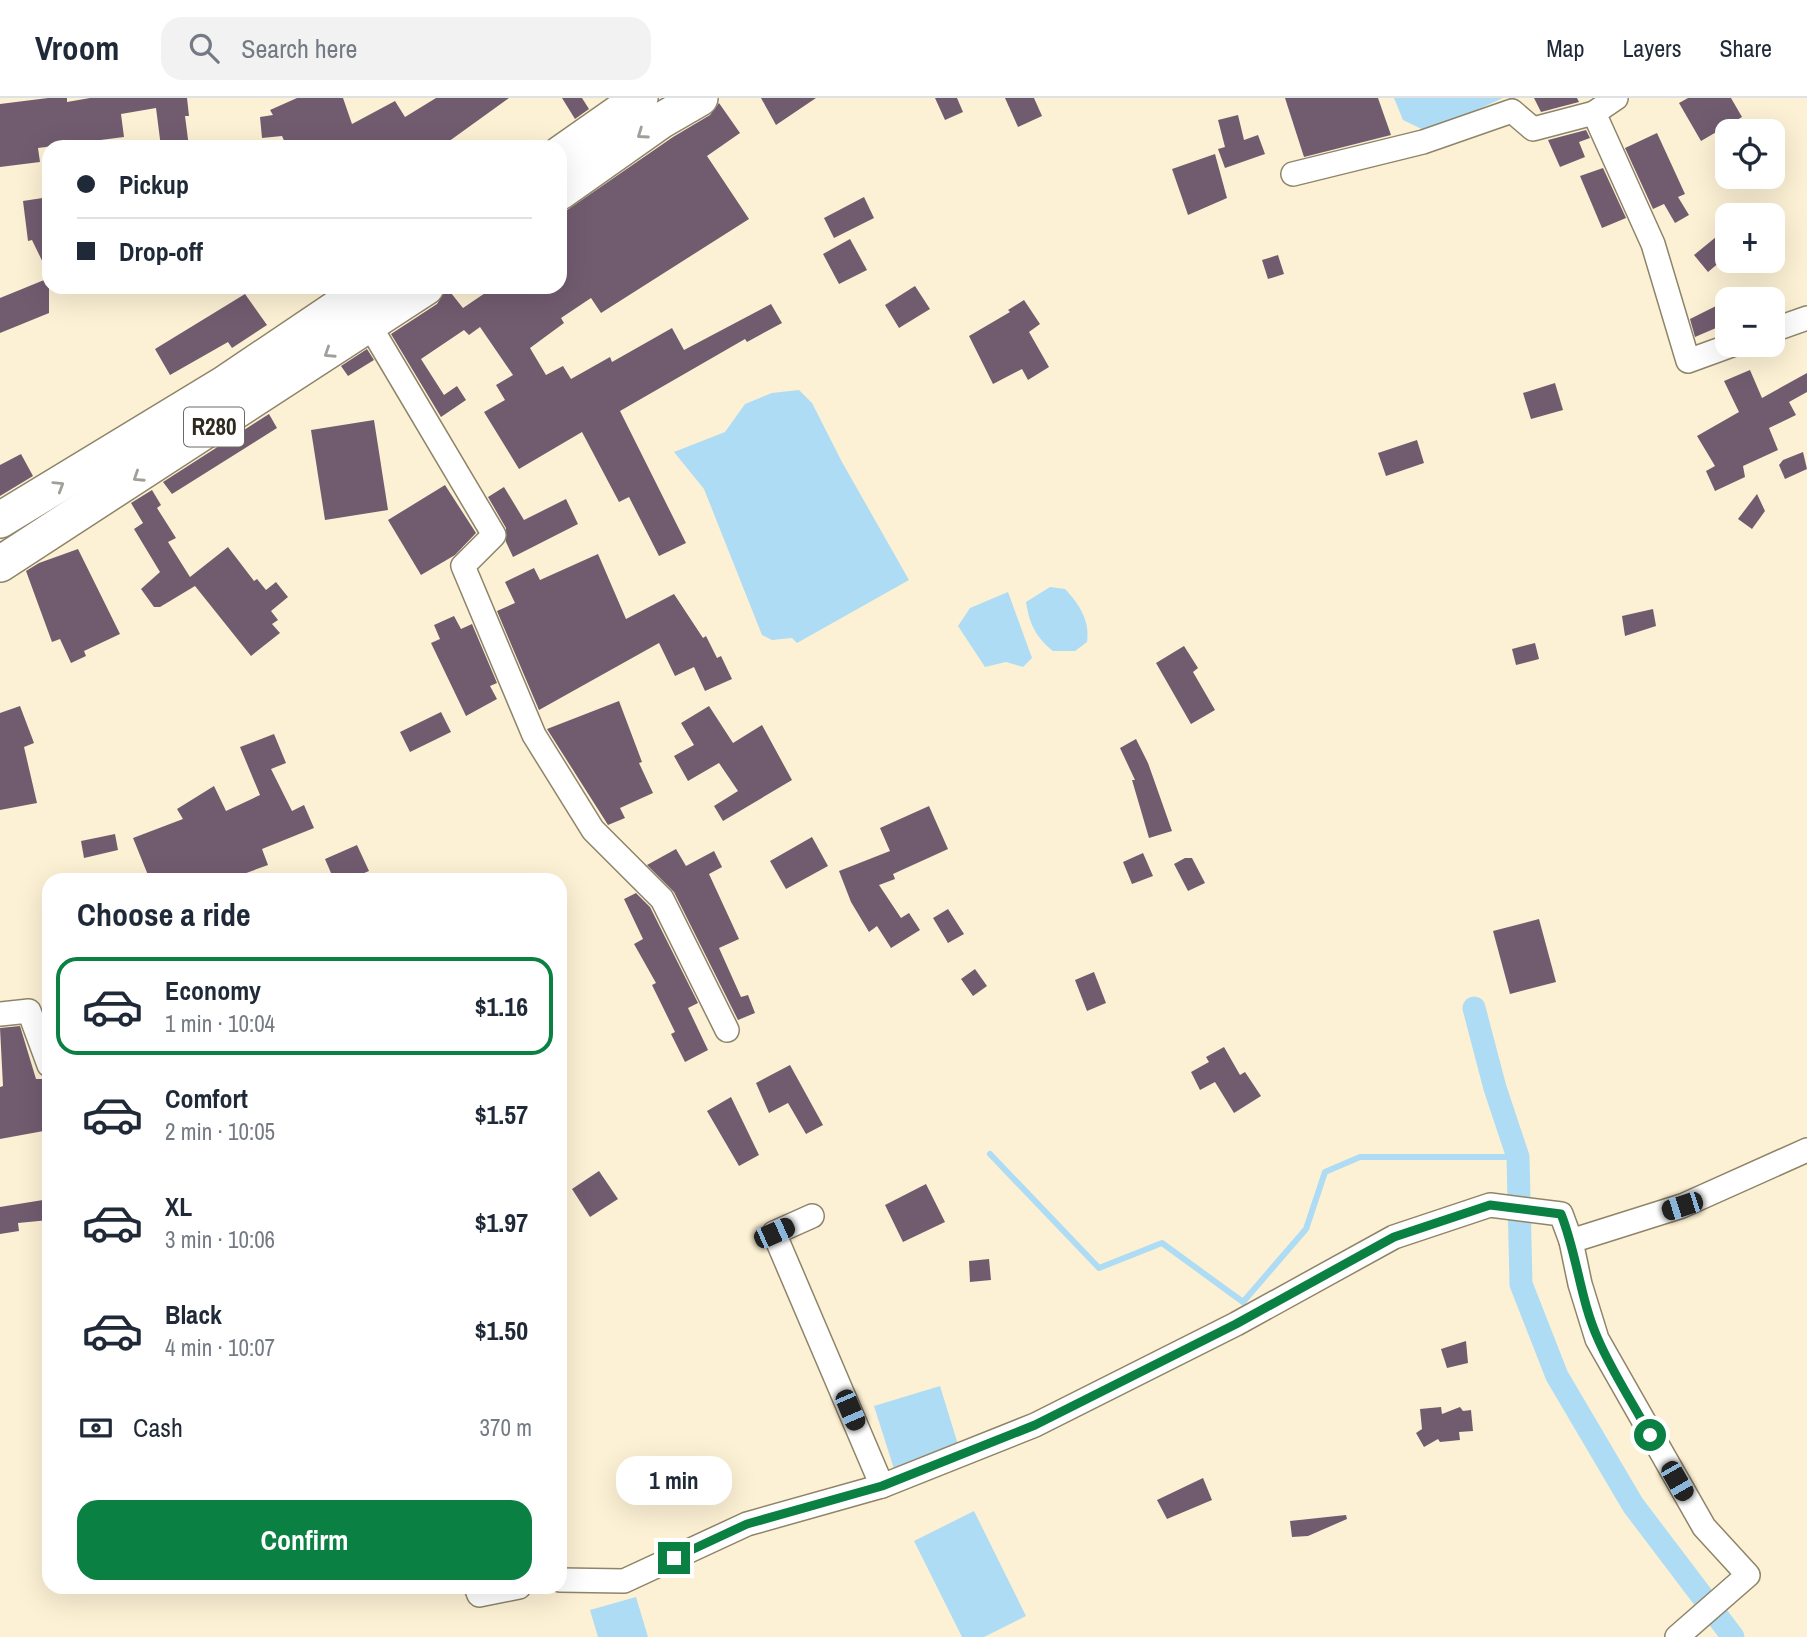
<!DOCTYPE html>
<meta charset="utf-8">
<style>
body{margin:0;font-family:"Archivo Narrow",sans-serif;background:#f2f2f3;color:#1f2937;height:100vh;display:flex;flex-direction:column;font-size:26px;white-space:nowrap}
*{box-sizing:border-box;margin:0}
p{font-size:23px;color:#747a83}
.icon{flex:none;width:38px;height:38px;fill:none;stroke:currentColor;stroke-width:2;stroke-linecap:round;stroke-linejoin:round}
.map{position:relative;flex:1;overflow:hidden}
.panel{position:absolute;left:42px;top:775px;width:525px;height:721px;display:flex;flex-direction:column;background:#fff;border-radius:21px;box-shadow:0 7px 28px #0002}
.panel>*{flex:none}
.top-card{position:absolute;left:42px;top:42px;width:525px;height:154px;border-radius:21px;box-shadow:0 7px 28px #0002;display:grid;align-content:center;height:154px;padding:0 35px;background:#fff}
.tools{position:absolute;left:1715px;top:21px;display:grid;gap:14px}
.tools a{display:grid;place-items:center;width:70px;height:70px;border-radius:14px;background:#fff;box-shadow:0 7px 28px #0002;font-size:35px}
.end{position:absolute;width:32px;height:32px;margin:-16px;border:9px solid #0b8043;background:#fff;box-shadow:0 0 0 4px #fff}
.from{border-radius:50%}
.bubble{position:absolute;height:49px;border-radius:21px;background:#fff;box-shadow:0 7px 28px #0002;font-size:23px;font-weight:700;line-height:49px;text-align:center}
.car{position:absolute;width:21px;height:42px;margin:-21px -10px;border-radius:9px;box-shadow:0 0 5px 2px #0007;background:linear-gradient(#222 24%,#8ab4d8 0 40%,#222 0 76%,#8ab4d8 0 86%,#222 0)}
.top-card b{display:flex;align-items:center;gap:24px;height:66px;font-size:26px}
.top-card b+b{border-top:2px solid #e0e1e3}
.top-card i{width:18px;height:18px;background:#1f2937}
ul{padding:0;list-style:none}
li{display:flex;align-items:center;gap:21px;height:98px;margin:0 14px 10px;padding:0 21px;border:4px solid transparent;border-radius:21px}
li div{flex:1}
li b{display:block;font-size:26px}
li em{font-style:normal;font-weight:700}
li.selected{border-color:#0b8043}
li>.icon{width:63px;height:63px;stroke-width:1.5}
h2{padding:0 35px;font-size:32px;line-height:84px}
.pay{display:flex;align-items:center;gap:18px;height:77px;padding:0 35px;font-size:26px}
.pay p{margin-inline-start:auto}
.cta{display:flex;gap:14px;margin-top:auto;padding:14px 35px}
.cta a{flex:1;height:80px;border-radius:21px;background:#0b8043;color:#fff;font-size:28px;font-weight:700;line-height:80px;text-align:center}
header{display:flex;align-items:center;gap:42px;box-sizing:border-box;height:98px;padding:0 35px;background:#fff;border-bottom:2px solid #e0e1e3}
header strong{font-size:33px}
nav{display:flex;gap:38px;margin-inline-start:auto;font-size:24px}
.search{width:490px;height:63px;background:#f2f2f3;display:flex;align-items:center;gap:18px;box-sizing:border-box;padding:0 24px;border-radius:21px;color:#747a83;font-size:26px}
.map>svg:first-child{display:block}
.water{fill:#aedcf5}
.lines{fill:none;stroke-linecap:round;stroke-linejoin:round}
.stream{stroke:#aedcf5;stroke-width:6}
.canal{stroke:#aedcf5;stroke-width:23}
.building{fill:#715c6f}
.street-casing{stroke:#8e8469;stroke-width:26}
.primary-casing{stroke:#8e8469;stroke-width:38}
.street{stroke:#fff;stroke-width:23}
.primary{stroke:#fff;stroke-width:35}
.oneway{stroke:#a19f9a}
.route{stroke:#0b8043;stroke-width:9}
.labels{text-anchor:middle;stroke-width:7;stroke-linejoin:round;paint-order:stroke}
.shield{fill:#fff;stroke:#6d6a62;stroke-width:2}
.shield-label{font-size:23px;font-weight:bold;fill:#2e2a1f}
</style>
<header>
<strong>Vroom</strong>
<div class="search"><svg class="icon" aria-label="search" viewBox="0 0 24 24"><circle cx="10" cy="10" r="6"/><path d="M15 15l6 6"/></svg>Search here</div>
<nav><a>Map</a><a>Layers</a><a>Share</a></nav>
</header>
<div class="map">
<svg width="1807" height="1539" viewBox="0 0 1807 1539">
<rect width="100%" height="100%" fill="#fcf1d4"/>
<g class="water">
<path d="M1394,0h109l-75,34 -25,-12z"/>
<path d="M799,292l13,13 30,59 67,118 -112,63 -5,-5 -20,2 -10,-5 -58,-146 -30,-37 51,-20 20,-28 27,-11z"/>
<path d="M1050,489l15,2c14,15 25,31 22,53l-12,9h-22c-17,-13 -24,-28 -27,-49z"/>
<path d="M1008,494l24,66 -9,9 -17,-5 -21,5 -27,-41 12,-18z"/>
<path d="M940,1288l20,65 -65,21 -21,-66z"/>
<path d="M974,1413l52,105 -42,21h-22l-48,-96z"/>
<path d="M636,1499l12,40h-50l-8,-27z"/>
</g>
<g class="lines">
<path class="stream" d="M990,1056l109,114 63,-25 81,59 63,-73 19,-57 35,-15h158"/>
<path class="canal" d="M1474,910l21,80 23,69 3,127 36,92 76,129 100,132"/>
</g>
<g class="building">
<path d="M48,0h19v4l23,-4h97l2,18h-4l4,31h-28l-5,-39 -35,6 3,23 -86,11 2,14 -40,5v-63z"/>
<path d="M297,0h46l9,26 43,-23 10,16 31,-19h73l-68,49h-154l-5,-11 -20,2 -2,-21 13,-2 -3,-5z"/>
<path d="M562,0h20l7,11 -14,10z"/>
<path d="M761,0h55l-40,27z"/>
<path d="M935,0h22l6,14 -18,8z"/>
<path d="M1005,0h29l8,18 -24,11z"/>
<path d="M1285,0h93l13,37 -87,22z"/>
<path d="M1534,0h43l2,4 -38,10z"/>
<path d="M1688,0h43l11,19 -41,24 -22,-38z"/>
<path d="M719,5l21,30 -33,23 42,63 -148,94 -10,-15 -30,20 3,5 -34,25 16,27 17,-9 8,13 39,-22 2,5 60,-34 12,22 87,-46 11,19 -35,19 -2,-3 -125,72 66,132 -27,13 -30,-59 -10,5 -37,-70 -63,37 -35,-57 21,-12 -9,-15 17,-10 -33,-48 -11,8 -5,-5 -43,29 23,36 13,-9 9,14 -25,17 -50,-83 46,-30 10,-16 16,20 31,-21h66v-72l113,-78 37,-22z"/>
<path d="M1238,17l6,25 14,-5 7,19 -40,14 -7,-19 7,-2 -7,-27z"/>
<path d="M1586,32l4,8 -11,4 6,15 -25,10 -12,-27z"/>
<path d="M1657,35l28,61 -7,3 11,18 -14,8 -11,-19 -11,5 -28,-61z"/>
<path d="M1215,56l12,44 -39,17 -16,-46z"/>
<path d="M1603,70l23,50 -24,10 -22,-52z"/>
<path d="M49,99v78l-17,-35 -4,1 -5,-40z"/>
<path d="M864,99l10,21 -40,20 -10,-20z"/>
<path d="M1727,130v28l-19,16 -14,-17z"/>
<path d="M850,141l17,31 -28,14 -16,-30z"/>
<path d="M1278,157l6,19 -16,5 -6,-19z"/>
<path d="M49,180v35l-49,20v-35z"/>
<path d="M915,188l15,23 -31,19 -14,-23z"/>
<path d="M245,196l22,31 -35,23 -4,-6 -58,33 -15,-26z"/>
<path d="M1024,202l16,24 -11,8 20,35 -21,13 -6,-11 -29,15 -24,-48 41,-24 -2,-2z"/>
<path d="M1722,205l5,16 -12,6 1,3 -21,9 -5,-18z"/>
<path d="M367,251l7,11 -26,16 -7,-10z"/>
<path d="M1750,272l12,28 45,-25v19l-18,10 7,13 -27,13 9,22 -35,16 2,11 -30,14 -9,-20 9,-5 -18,-30 42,-24 -15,-31z"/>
<path d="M1555,285l8,27 -32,9 -8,-26z"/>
<path d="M269,316l8,14 -105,66 -9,-12z"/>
<path d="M374,322l14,90 -63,10 -14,-90z"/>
<path d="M1417,342l7,23 -38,13 -8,-23z"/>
<path d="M1803,354l4,17 -22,10 -6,-14 4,-5z"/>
<path d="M21,356l12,22 -33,20v-31z"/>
<path d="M445,387l31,48 -21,22 -34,20 -33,-55z"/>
<path d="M504,389l20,33 42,-21 12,25 -65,33 -7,-15v-14l-18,-31z"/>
<path d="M152,392l9,15 -4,3 19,30 -8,4 22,35 38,-30 26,34 3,-2 9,11 10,-8 12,15 -17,14 7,9 -6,4 8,9 -29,23 -56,-70 -35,21h-6l-13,-18 19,-17 -26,-43 9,-6 -12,-20z"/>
<path d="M1757,396l8,17 -13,18 -14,-10z"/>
<path d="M78,451l42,85 -36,17 2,5 -15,7 -11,-24 -8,3 -26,-71 13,-8z"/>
<path d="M598,456l28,65 48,-25 29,44 3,-2 11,22 4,-2 11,23 -27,12 -11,-24 -19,9 -16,-33 -120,67 -42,-99 18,-8 -10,-21 29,-14 6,12z"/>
<path d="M1653,511l3,17 -31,10 -3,-20z"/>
<path d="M454,518l7,13 11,-5 25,59 -7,3 7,13 -31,17 -35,-73 9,-4 -6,-14z"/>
<path d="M1535,545l4,16 -23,6 -4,-16z"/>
<path d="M1184,548l14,22 -5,4 22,38 -24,14 -35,-61z"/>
<path d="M619,603l23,61 -3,1 14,30 -33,15 5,10 -17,7 -61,-96z"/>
<path d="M20,608l14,37 -10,4 13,56 -37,7v-97z"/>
<path d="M709,608l24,37 29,-18 30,55 -69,41 -9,-15 24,-15 -19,-28 -31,18 -14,-25 20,-11 -13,-22z"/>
<path d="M441,614l10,20 -41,20 -10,-20z"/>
<path d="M274,636l12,29 -15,6 21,42 12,-6 10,23 -52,21 6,16 -41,15h-77l-17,-42 50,-19 -6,-10 37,-23 12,25 34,-16 -20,-48z"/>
<path d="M1136,641l12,24 24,68 -23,7 -17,-58h3l-15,-32z"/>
<path d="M929,708l19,43 -55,25 2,5 -16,6 22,33 8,-5 11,17 -29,18 -14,-22 -8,6 -18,-30 -12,-31 51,-20 -10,-23z"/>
<path d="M115,736l3,16 -34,8 -3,-17z"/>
<path d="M812,739l16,29 -42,23 -16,-28z"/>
<path d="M357,747l12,26 -21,9h-14l-9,-21z"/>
<path d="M676,751l10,17 28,-15 8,16 -13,7 30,65 -20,9 22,49 7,-2 7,18 -17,7 -64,-128 -27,-27z"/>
<path d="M1143,755l10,23 -21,8 -9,-22z"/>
<path d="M1185,760h7l13,25 -17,8 -14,-27z"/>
<path d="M636,795l14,14 48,96 -10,5 20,42 -23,12 -14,-28 4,-2 -23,-47 4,-2 -22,-39 9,-5 -19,-40z"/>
<path d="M948,811l16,25 -16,9 -15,-25z"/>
<path d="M1539,821l17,63 -46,12 -17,-63z"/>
<path d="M975,871l12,17 -14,10 -12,-17z"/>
<path d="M1094,874l12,31 -19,8 -12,-31z"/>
<path d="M20,928l16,53h13v51l-49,9v-52l3,-1 -3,-58z"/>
<path d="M1224,949l16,28 5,-3 16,24 -27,17 -19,-31 -15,8 -9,-18 18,-10 -3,-5z"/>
<path d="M790,967l33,60 -17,9 -18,-31 -19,10 -13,-30z"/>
<path d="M731,999l28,58 -20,11 -32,-55z"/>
<path d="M599,1073l19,28 -28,18 -18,-28z"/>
<path d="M926,1086l19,38 -42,20 -18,-37z"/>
<path d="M49,1101v21l-31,3 1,8 -19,3v-27z"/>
<path d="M989,1161l2,21 -21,2 -1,-21z"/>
<path d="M1466,1243l2,22 -21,5 -6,-19z"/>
<path d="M1441,1309l1,7 18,-7 3,4 8,-1 2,21 -14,1 1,8 -20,2 -2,-3 -14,8 -8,-14 6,-4 -2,-20z"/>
<path d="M1203,1380l9,22 -45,19 -10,-19z"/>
<path d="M1346,1417l1,4 -39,17 -16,1 -2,-16z"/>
</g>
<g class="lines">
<g class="street-casing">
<g id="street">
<path d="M1616,0l-22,15 59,131 35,117 44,-16"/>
<path d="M1293,76l130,-32 89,-31 21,18 61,-16"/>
<path d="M370,228l124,209 -31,31 71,169 59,95 69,69 65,131"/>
<path d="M1773,232l34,-12"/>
<path d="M0,916l29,-3 20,54"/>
<path d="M812,1118l-38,17 108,253 153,-61 201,-101 158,-87 96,-32 71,9 10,27"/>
<path d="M560,1482l64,1 123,-57 135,-38"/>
<path d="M476,1489l3,8 40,-8"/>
<path d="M1677,1539l71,-62 -44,-48 -107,-188 -17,-55 -9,-43 111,-35 125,-56"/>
</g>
</g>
<g class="primary-casing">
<g id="primary">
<path d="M560,56l80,-56"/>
<path d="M560,94l102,-72 38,-22"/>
<path d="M0,422l224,-136 144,-97"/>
<path d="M0,466l426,-277"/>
</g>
</g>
<use href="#street" class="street"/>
<use href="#primary" class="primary"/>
</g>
<defs><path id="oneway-chevron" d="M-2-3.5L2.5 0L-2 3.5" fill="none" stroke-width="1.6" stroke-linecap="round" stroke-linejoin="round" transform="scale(1.75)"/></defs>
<g class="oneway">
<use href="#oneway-chevron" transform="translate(642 36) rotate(145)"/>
<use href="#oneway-chevron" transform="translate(329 255) rotate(147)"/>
<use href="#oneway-chevron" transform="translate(138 379) rotate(147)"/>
<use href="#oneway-chevron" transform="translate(59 388) rotate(-32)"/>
</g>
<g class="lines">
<path class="route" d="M674,1460l73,-34 135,-38 153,-61 201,-101 158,-87 96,-32 71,9c16,40 19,85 37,125 14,33 35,64 52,96"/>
</g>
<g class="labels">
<rect class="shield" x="184" y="309.5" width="60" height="39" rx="5"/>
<g class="shield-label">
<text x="214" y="337">R280</text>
</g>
</g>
</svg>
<div class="tools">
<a><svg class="icon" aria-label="locate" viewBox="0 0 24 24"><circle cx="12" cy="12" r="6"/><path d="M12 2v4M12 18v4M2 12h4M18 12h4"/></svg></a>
<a>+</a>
<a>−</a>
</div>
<i class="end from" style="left:1650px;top:1337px"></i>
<i class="end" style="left:674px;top:1460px"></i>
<div class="bubble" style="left:616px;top:1358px;width:116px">1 min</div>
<i class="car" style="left:1682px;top:1108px;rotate:252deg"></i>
<i class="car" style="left:774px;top:1135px;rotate:66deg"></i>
<i class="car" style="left:850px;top:1312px;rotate:157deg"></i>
<i class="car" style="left:1677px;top:1383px;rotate:150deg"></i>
<div class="top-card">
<b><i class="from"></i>Pickup</b>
<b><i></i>Drop-off</b>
</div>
<section class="panel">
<h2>Choose a ride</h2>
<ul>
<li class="selected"><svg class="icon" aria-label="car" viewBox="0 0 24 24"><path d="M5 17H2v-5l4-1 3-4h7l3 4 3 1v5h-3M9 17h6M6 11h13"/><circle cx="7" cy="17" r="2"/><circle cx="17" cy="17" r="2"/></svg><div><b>Economy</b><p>1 min · 10:04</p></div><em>$1.16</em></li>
<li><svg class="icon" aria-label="car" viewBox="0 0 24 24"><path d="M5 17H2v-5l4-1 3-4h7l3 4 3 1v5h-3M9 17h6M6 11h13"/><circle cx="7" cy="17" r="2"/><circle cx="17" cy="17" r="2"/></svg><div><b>Comfort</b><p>2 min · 10:05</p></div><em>$1.57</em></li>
<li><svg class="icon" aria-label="car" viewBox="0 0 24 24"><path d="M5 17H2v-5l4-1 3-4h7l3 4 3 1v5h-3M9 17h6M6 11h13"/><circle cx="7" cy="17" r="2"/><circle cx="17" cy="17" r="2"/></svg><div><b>XL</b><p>3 min · 10:06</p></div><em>$1.97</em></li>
<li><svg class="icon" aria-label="car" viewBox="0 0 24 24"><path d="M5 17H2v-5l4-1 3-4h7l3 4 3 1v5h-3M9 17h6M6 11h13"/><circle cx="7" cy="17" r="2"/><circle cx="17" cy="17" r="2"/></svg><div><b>Black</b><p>4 min · 10:07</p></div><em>$1.50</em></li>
</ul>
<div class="pay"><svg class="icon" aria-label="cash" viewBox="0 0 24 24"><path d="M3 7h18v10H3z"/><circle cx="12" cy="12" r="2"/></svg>Cash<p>370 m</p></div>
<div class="cta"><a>Confirm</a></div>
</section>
</div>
